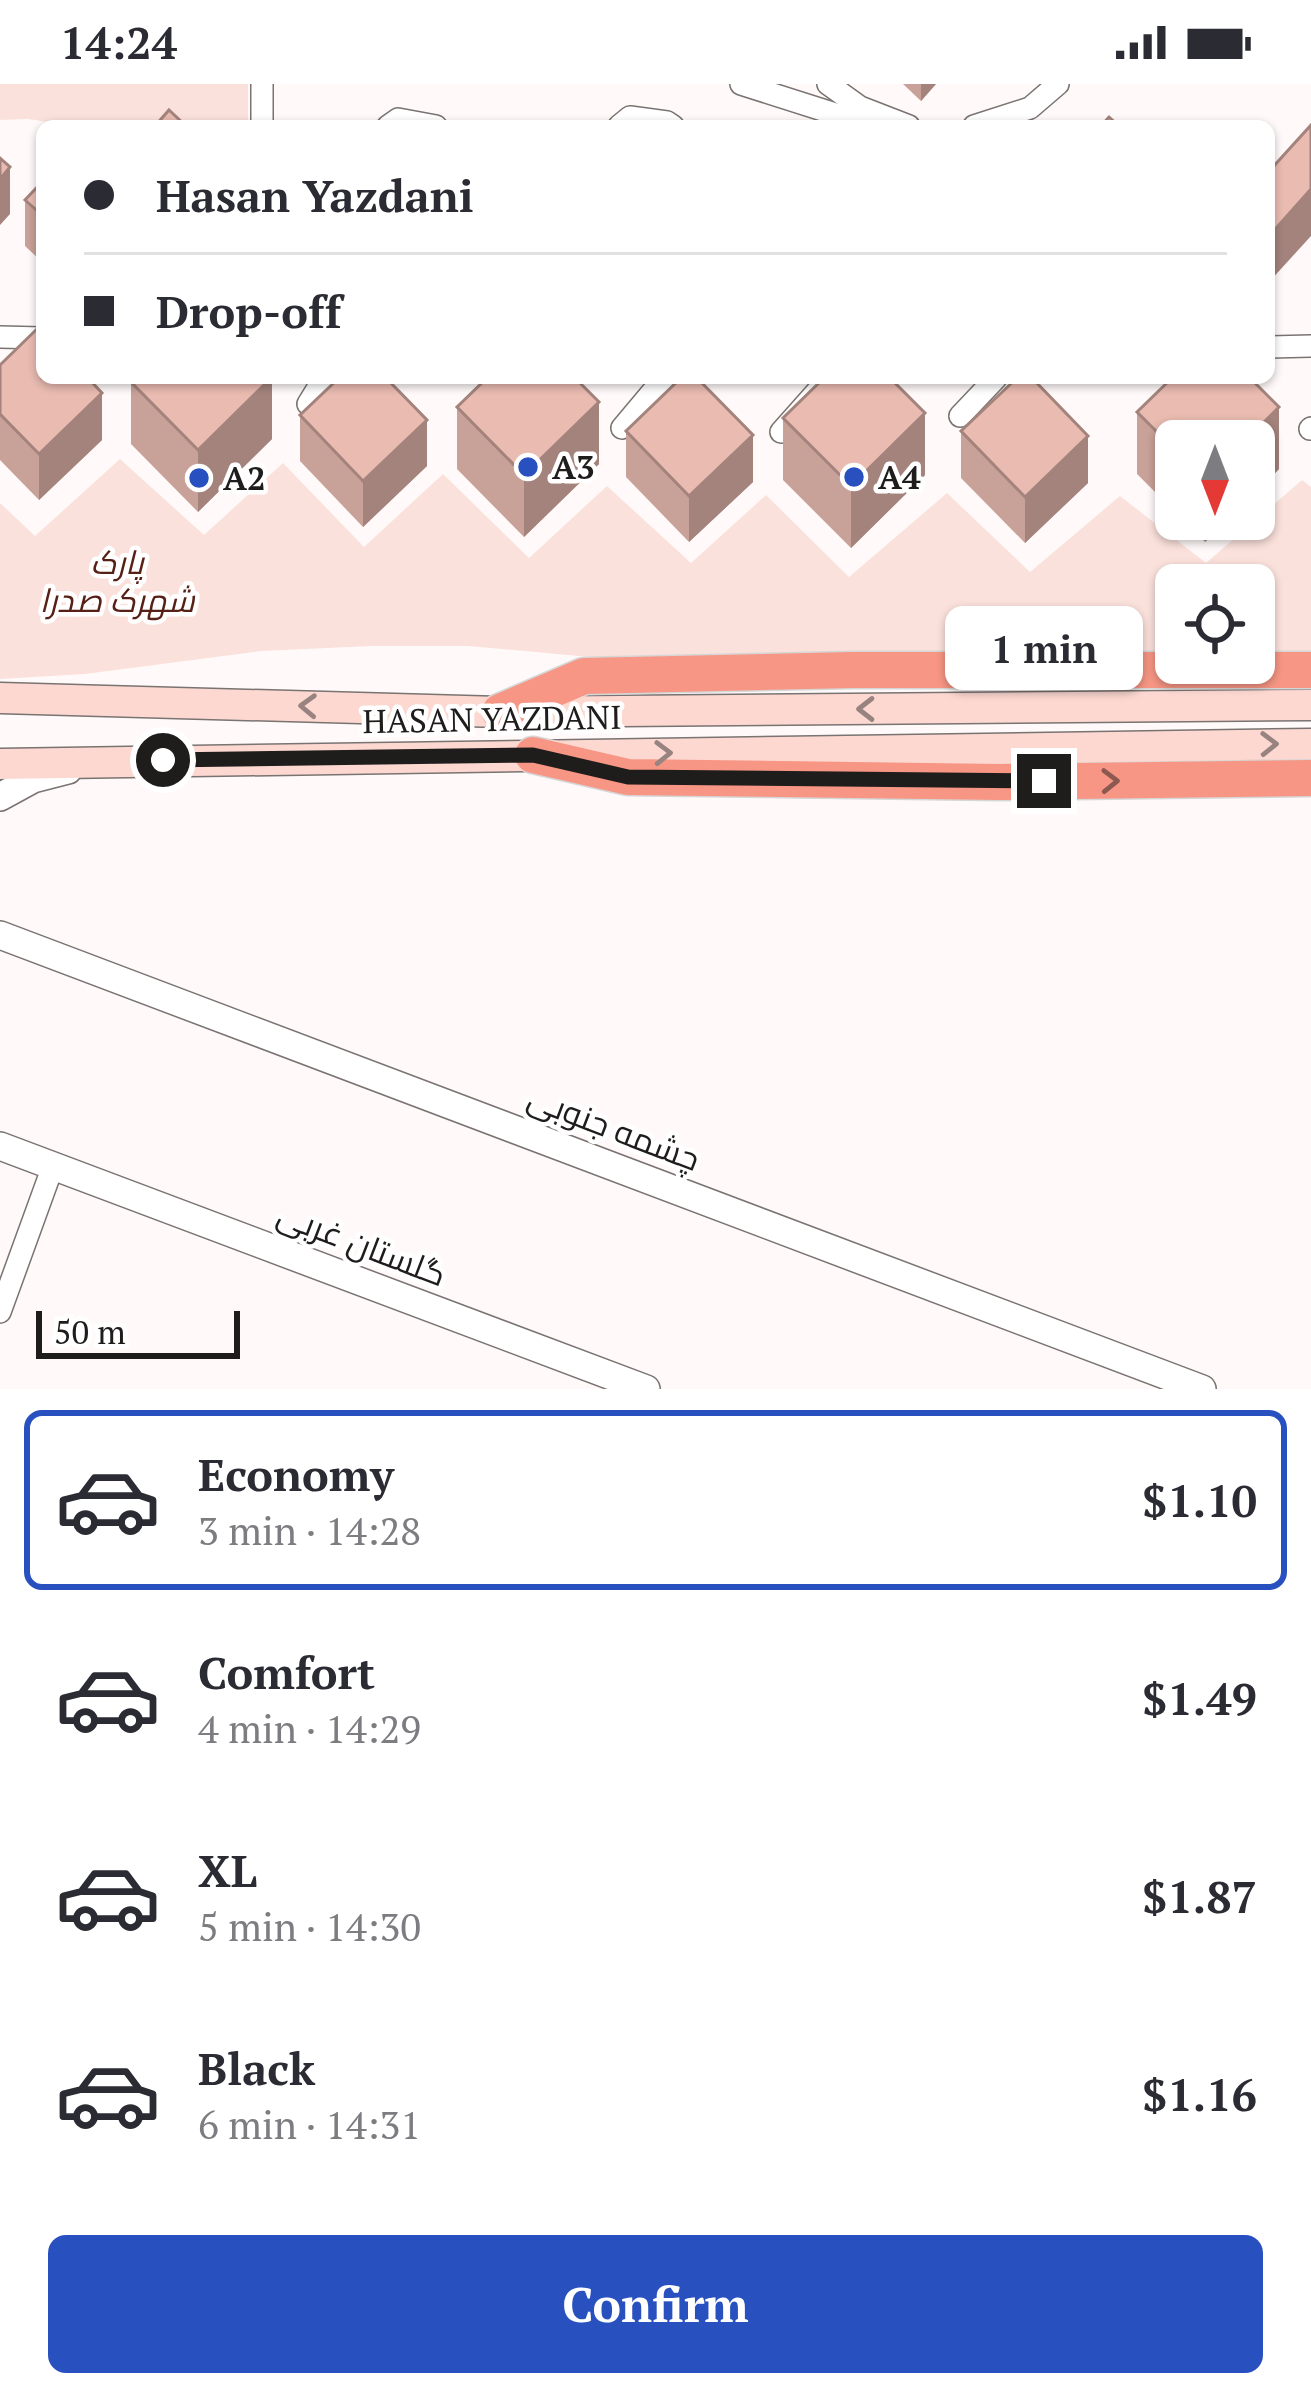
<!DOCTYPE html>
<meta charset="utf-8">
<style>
body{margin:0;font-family:"PT Serif",Cairo,serif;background:#f2f2f3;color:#2b2b33;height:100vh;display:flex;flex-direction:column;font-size:45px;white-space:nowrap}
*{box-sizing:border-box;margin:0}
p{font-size:39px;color:#7c7c81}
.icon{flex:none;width:66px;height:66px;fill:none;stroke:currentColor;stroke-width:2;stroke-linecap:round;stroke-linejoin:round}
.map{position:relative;height:1305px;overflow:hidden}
.sheet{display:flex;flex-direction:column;background:#fff;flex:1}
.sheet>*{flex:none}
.banner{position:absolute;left:36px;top:36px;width:1239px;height:264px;border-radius:18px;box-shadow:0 3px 9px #0004;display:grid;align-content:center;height:264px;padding:0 48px;background:#fff}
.needle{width:78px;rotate:180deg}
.buttons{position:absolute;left:1155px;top:336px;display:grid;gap:24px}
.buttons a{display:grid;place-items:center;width:120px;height:120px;border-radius:18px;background:#fff;box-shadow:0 3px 9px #0004;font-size:60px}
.scale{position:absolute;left:36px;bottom:30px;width:204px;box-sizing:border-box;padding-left:12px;border:6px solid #1f1c1c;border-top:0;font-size:33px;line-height:42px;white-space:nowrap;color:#1f1c1c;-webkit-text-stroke:9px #fff;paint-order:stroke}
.end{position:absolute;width:54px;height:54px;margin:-27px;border:15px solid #1f1c1c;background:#fff;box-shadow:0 0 0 6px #fff}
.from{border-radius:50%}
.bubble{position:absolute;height:84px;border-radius:18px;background:#fff;box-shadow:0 3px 9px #0004;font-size:39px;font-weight:700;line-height:84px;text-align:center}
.banner b{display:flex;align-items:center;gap:42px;height:114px;font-size:45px}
.banner b+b{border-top:3px solid #e1e1e2}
.banner i{width:30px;height:30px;background:#2b2b33}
ul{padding:21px 0 0;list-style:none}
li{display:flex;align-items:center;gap:36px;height:180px;margin:0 24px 18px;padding:0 24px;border:6px solid transparent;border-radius:18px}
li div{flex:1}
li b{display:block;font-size:45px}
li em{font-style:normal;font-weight:700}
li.active{border-color:#2950bf}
li>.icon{width:108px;height:108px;stroke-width:1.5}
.button{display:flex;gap:24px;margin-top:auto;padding:24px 48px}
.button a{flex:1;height:138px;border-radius:18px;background:#2950bf;color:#fff;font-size:48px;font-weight:700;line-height:138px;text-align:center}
.status{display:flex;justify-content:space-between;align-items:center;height:84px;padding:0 60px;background:#fff;direction:ltr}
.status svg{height:33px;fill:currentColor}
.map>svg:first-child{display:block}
.green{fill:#fbe1db}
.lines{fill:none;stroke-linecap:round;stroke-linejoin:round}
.minor-casing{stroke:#797371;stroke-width:24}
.tertiary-casing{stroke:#797371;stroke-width:30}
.secondary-casing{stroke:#797371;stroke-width:33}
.trunk-casing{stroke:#d7d6d6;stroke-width:39}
.minor{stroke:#fff;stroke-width:21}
.tertiary{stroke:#fff;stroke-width:27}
.secondary{stroke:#fcd8d1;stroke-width:30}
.trunk{stroke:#f79684;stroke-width:36}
.wall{fill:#c8a198}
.shaded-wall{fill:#a3837c}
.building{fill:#e9bbb1;stroke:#a3837c;stroke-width:3}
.oneway{stroke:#998380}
.oneway2{stroke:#8b5950}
.route{stroke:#1f1c1c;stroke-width:15}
.poi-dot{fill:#2950bf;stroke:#fff;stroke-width:4.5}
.labels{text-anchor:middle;stroke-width:9;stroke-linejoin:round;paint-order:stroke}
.poi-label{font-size:33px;font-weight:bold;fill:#1f1c1c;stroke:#fff;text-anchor:start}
.park-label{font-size:33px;font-style:italic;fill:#572016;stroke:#fff}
.street-label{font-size:33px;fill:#1f1c1c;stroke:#fff}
</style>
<div class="status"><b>14:24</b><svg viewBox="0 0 49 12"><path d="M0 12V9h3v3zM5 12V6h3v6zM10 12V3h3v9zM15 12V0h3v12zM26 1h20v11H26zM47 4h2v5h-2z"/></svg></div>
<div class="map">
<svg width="1311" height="1305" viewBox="0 0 1311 1305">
<rect width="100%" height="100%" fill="#fffaf9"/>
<g class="green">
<path d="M0,0h248v42h-173l-47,-7 -28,1z"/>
<path d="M120,375l84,76 79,-72 81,84 79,-73 86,84 78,-72 84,77 75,-68 83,82 98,-84 83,79 90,-76 86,67 96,-83 9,7v165h-57v-67h-78v68l-542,8 -166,-15h-96l-111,5 -176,23 -85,5v-176l35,33z"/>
</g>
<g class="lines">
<g class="minor-casing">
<g id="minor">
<path d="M262,0v42"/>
<path d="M741,0l132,42"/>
<path d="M828,0l32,23 49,19"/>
<path d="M388,42l10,-7 38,7"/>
<path d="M619,42l11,-9 37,5 6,4"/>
<path d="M974,42l56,-18 28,-24"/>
<path d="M0,253l42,1"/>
<path d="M1269,263l42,-1"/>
<path d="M308,320l16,-26"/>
<path d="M960,332l36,-38"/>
<path d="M622,344l42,-50"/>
<path d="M1310,345l1,-1"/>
<path d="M781,348l48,-54"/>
<path d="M0,1228l53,-146"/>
</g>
</g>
<g class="tertiary-casing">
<g id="tertiary">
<path d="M0,713l33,-18 35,-9"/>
<path d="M0,851l1202,454"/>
<path d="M0,1062l646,243"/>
</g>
</g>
<g class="secondary-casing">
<g id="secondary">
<path d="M0,614l500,14 811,-7"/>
<path d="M0,680l1311,-20"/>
</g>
</g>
<g class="trunk-casing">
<g id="trunk">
<path d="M500,628l84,-36 268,-6h459"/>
<path d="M533,671l95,22 372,5 311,-4"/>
</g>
</g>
<use href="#minor" class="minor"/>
<use href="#tertiary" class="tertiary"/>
<use href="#secondary" class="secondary"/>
<use href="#trunk" class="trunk"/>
</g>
<g class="wall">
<path d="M903,0h33l-15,17z"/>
<path d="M42,98v80l-17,-16v-46z"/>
<path d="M0,281l102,75 -63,60 -39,-40z"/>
<path d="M1172,294h78l29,29v62l-25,25v-53h-78v72l-39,-39v-62z"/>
<path d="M131,298l141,57 -74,73 -67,-68z"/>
<path d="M457,323l142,57 -75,73 -67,-68z"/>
<path d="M300,331l127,51 -64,61 -63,-66z"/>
<path d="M783,334l142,57 -74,73 -68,-68z"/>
<path d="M626,347l127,51 -64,60 -63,-65z"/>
<path d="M961,347l127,52 -63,60 -64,-65z"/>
<path d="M1182,435h46l-23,23z"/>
</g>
<g class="shaded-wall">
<path d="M921,0h15l-15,17z"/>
<path d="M10,83v47l-10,11v-46z"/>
<path d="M1311,105v47l-42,46v-46z"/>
<path d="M272,294v61l-74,73v-62z"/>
<path d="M102,309v47l-63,60v-46z"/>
<path d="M599,318v62l-75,73v-62z"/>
<path d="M1279,323v62l-25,25v-53h-9z"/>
<path d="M925,329v62l-74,73v-62z"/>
<path d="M427,336v46l-64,61v-46z"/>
<path d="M753,351v47l-64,60v-46z"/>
<path d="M1088,352v47l-63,60v-46z"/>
<path d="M1205,435h23l-23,23z"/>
</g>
<g class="building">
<path d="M169,26l17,16h-31z"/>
<path d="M1109,33l10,9h-18z"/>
<path d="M1311,41v64l-42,47v-70l3,2z"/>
<path d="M0,74l10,9 -10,12z"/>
<path d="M42,98v33l-17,-15z"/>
<path d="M39,243l3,3v48h46l14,15 -63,61 -39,-40v-49z"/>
<path d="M134,294h137l-73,72 -67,-68z"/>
<path d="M339,294h47l41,42 -64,61 -63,-66z"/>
<path d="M487,294h88l24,24 -75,73 -67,-68z"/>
<path d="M681,294h16l56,57 -64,61 -63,-65z"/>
<path d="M824,294h66l35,35 -74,73 -68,-68z"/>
<path d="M1017,294h15l56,58 -63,61 -64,-66z"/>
<path d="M1172,294h78l29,29 -34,34h-69v10l-39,-39z"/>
</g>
<defs><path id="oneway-chevron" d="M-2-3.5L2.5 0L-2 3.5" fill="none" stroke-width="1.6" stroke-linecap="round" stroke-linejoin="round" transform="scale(3)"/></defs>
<g class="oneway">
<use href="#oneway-chevron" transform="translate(308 622) rotate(-178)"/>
<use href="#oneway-chevron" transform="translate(866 625) rotate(180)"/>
<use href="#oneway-chevron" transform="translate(1269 660) rotate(-1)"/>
<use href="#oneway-chevron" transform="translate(663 669) rotate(-1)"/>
</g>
<use class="oneway2" href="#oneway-chevron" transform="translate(1110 697) rotate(-1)"/>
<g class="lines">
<path class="route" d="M163,676l370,-5 95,22 416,4"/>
</g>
<g class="poi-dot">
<circle cx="528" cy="383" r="12"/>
<circle cx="854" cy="393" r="12"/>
<circle cx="199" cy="394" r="12"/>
</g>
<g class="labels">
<g class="poi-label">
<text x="552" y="395">A3</text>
<text x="878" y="405">A4</text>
<text x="223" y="406">A2</text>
</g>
<g class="park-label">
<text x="117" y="490">پارک<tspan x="117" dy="38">شهرک صدرا</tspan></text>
</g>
<g class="street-label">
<text transform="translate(492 635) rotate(-1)" y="12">HASAN YAZDANI</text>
<text transform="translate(614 1044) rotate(21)" y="12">چشمه جنوبی</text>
<text transform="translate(362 1160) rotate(21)" y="12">گلستان غربی</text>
</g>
</g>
</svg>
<div class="buttons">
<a><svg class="needle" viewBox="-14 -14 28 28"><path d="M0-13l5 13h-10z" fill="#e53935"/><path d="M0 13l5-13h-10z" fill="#7c7c81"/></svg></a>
<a><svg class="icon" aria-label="locate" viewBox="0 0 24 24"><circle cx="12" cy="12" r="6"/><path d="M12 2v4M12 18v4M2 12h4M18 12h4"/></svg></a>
</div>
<div class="scale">50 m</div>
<i class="end from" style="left:163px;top:676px"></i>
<i class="end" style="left:1044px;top:697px"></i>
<div class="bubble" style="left:945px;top:522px;width:198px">1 min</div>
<div class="banner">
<b><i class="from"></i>Hasan Yazdani</b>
<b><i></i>Drop-off</b>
</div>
</div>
<section class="sheet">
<ul>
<li class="active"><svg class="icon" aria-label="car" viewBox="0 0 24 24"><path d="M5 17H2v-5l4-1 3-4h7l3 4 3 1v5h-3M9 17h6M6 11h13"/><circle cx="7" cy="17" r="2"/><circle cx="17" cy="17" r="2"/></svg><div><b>Economy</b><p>3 min · 14:28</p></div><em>$1.10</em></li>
<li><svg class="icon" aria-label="car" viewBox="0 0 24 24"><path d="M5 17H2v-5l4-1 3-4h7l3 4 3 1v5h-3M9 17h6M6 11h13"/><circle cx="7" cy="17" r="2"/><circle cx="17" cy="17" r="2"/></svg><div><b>Comfort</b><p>4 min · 14:29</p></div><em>$1.49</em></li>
<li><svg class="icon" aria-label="car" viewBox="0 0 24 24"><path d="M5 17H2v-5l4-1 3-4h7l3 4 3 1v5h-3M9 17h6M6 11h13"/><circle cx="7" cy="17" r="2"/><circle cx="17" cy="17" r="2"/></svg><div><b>XL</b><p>5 min · 14:30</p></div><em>$1.87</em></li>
<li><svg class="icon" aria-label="car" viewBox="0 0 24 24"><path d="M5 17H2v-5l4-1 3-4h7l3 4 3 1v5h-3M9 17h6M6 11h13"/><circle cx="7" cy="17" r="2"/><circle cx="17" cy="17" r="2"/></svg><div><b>Black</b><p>6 min · 14:31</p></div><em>$1.16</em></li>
</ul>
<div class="button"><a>Confirm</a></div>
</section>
